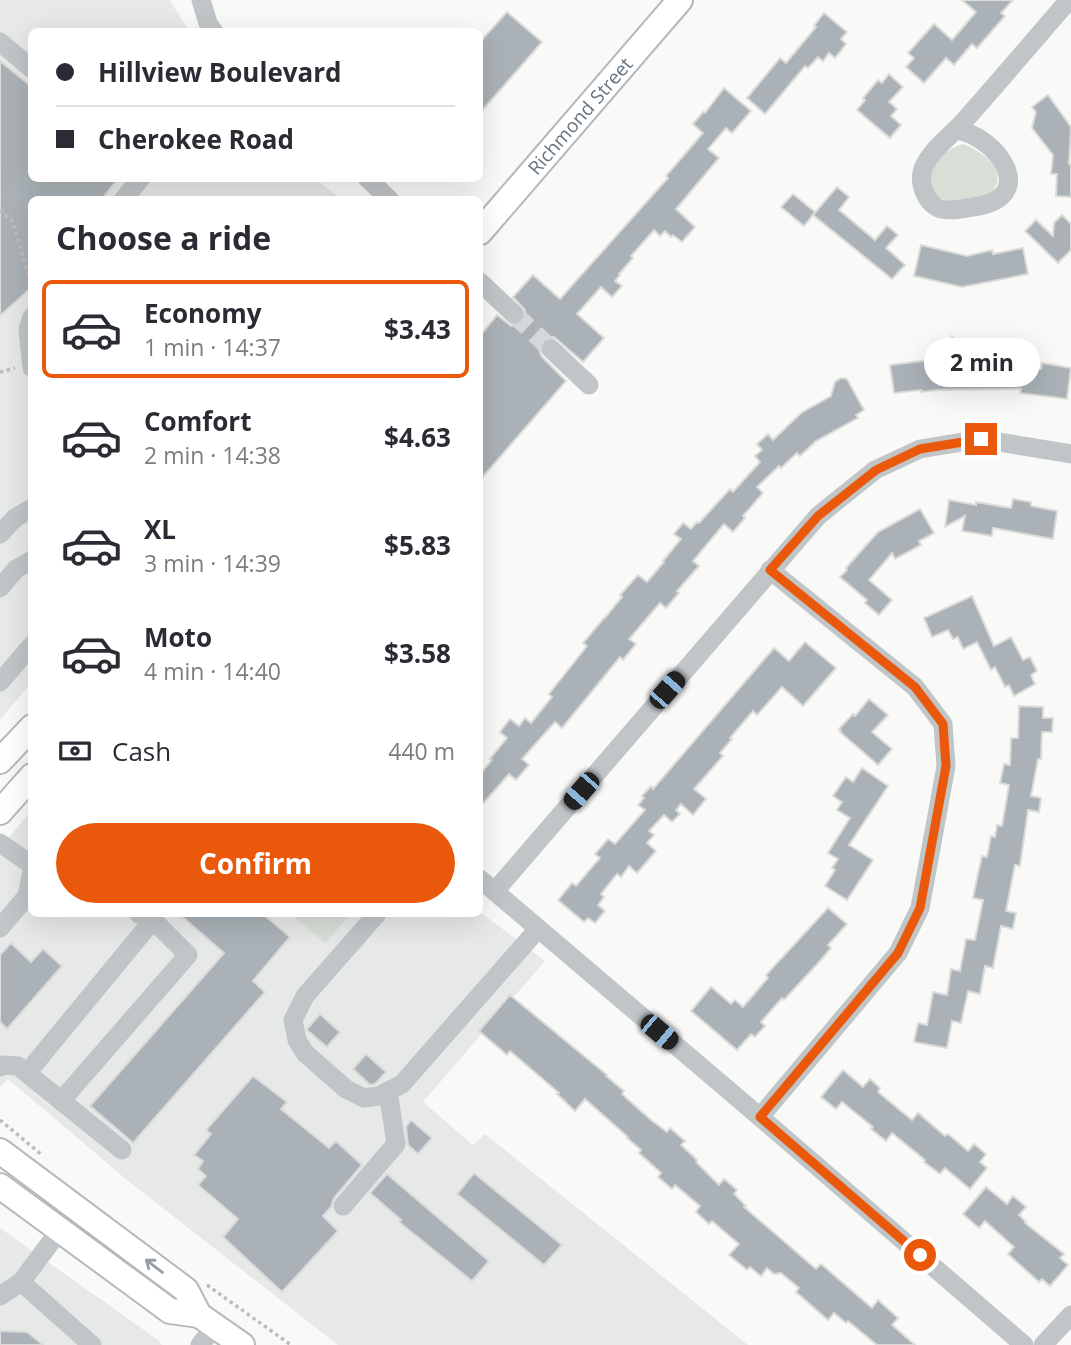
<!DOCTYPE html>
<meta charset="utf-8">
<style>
body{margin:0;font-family:"Open Sans",sans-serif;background:#f7f7f7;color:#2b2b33;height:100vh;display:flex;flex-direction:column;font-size:26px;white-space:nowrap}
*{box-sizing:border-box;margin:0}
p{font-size:23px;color:#7c7c81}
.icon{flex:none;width:38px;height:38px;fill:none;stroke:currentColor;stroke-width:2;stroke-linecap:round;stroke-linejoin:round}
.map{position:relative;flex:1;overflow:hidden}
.panel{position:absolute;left:28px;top:196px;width:455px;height:721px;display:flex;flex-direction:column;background:#fff;border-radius:10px;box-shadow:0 7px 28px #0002}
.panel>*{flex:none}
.banner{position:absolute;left:28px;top:28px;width:455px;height:154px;border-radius:10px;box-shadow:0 7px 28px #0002;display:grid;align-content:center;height:154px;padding:0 28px;background:#fff}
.end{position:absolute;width:32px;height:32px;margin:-16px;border:9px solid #ea580c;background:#fff;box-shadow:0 0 0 4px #fff}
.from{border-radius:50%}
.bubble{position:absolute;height:49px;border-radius:24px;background:#fff;box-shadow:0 7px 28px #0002;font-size:23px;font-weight:700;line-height:49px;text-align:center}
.car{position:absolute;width:21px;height:42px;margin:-21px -10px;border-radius:9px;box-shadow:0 0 5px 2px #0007;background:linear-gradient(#222 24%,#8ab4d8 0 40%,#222 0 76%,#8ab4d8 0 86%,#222 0)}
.banner b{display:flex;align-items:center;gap:24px;height:66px;font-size:26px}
.banner b+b{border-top:2px solid #e1e1e2}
.banner i{width:18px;height:18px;background:#2b2b33}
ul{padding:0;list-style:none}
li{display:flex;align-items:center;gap:21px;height:98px;margin:0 14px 10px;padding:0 14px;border:4px solid transparent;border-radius:10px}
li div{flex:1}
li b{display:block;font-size:26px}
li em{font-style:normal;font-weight:700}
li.on{border-color:#ea580c}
li>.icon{width:63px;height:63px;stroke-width:1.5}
h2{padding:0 28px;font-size:32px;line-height:84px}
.pay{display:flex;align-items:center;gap:18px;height:77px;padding:0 28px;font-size:26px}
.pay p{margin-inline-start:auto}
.cta{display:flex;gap:14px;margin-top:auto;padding:14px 28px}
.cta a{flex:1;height:80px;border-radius:42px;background:#ea580c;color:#fff;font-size:28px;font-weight:700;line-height:80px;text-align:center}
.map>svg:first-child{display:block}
.built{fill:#e7e8e8}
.green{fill:#d9ded6}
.building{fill:#aab2b7;stroke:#dbdbd9;stroke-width:2}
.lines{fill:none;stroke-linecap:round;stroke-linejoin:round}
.minor-tunnel{stroke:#d4d8d9;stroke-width:19;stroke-dasharray:19 10;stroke-linecap:butt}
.major-casing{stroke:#b4b9bd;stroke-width:28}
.path{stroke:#bbbec0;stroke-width:3.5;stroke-dasharray:3.5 3.5;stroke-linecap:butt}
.minor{stroke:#c0c5c8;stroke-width:19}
.major{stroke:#fff;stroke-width:24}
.oneway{stroke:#949ea6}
.route{stroke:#ea580c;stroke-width:9}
.labels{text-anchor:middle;stroke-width:7;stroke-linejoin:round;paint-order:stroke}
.street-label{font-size:19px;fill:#667580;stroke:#fff}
</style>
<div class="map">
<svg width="1071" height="1345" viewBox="0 0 1071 1345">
<rect width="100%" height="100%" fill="#f9f9f7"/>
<g class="built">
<path d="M0,0h170l19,31 -157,1v146l284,1 25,20 -309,1 -1,483 -31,37z"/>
<path d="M31,811l1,103h259l34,28 26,-28h129v-2l65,49 -122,141 50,43 12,-11 263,211h-410l-211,-165 -119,-101 -8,8v-239z"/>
<path d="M0,1228l158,112 4,5h-162z"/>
</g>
<g class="green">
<path d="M963,144c15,6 39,20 34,39 -1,2 -4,9 -5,10 -6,5 -36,8 -44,7 -6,0 -11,-4 -15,-7 -1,-5 -4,-13 -3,-18 2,-15 20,-28 33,-31z"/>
<path d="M291,914h60l-26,29z"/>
</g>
<g class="building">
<path d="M962,0h51l-12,13 4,3 -28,32 -5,-4 -18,21 -8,-7 -22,25 -18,-16 8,-9 -6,-5 26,-29 18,16 24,-28z"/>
<path d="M507,12l35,30 -62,71v-71z"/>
<path d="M824,13l23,19 -6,7 5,5 -11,14 -6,-5 -6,8 -5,-4 -10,11 -3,-2 -40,48 -18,-16 33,-40 6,5 30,-36 -2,-1z"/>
<path d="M0,61l32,26v91h87l-18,22h-69v87l-32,29z"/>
<path d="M889,74l14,13 -14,15 8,7 -6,7 10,9 -11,13 -33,-28 8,-10 -2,-2 15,-18 4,3z"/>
<path d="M724,88l27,23 -19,22 -6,-5 -18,21 11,9 -43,51 19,18 -13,15 -9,-7 -2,2 -6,-6 -5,5 -6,-6 -23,26 2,2 -14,16 1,1 -5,6 7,5 -10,11 -11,-10 -24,27 27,24 -21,24 -29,-25h-6l-6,4 -3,6 1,6 2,4 24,24 -86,99v-144l17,-21 14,11 7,-1 5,-3 3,-6 -1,-6 -12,-13 20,-22 27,24 108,-121 -2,-2 37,-43 -10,-9 10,-12 2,1z"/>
<path d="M1048,95l23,32 -2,37h2v33l-15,-1 1,-22h-6l2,-19 -21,-27 4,-16 -4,-5z"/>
<path d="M837,187l12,10 -10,13 36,30 12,-14 11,9 -12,13 19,17 -13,14 -79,-64z"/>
<path d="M793,194l22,18 -11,14 -23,-19z"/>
<path d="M1062,215l9,9v26l-13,13 -33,-32 11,-11 17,16 1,-13z"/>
<path d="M921,245l46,11 25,-6 1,4 30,-6 5,26 -66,13 -48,-11z"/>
<path d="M952,337l19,21 39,-1v7l31,5 1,-6 29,5 -4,31 -47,-6 1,-4 -83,1 -17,2v-2l-27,3 -4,-28 63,-8z"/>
<path d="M841,378l6,1 17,31 -8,5 2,3 -42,23 -16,15 -3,-3 -16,15 -2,-2 -22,21 6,6 -20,23 2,2 -12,14 -9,-8 -31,37 6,5 -22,25 2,2 -13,15 -6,-5 -31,36 7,5 -13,16 -3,-3 -58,71 -7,-6 -33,37 7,6 -13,15 -7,-6 -29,33v-33l12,-14 -2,-1 17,-21 -7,-6 10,-13 9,7 6,-8 6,5 21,-26 -3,-3 38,-48 -4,-3 21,-25h1l17,-21 -2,-2 18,-20 9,7 17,-20 -1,-1 18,-22 -7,-5 9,-11 8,6 6,-7 2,1 31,-34 3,3 27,-30 -5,-6 7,-6 -5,-6 11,-10 5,6 28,-27 30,-17 4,-14z"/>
<path d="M1013,499l18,3v4l26,5 -4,28 -60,-11 -1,8 -30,-5 3,-15 -20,11 4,-27 27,5v-3l35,6z"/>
<path d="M920,509l14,24 -15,8 2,4 -26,14 -3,-6 -23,27 23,20 -13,15 -14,-12 2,-3 -27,-23 7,-7 -1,-2 32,-36z"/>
<path d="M972,596l22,50 17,-9 12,23 7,-3 7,14 -6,4 4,9 -21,12 -5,-11 -4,2 -10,-20 -4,3 -14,-28 -14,7 -5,-12 -5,2 -5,-9 -16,7 -8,-19z"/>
<path d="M805,642l31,26 -33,38 -21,-19 -25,28 -4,-4 -23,27 2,1 -12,14 3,3 -29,33 12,10 -13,16 -12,-11 -5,6 4,4 -8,8 -8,-7 -15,16 5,4 -7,8 9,8 -19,22 -8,-7 -8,11 -4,-3 -16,20 3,3 -6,8 7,6 -10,12 -7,-5 -4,4 -26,-22 14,-17 4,3 24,-28 -5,-4 13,-15 7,5 30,-34 -7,-5 6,-7 -2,-2 9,-10 2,3 121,-141 15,13z"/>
<path d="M869,699l19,16 -16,17 20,17 -14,16 -38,-33 1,-1 -2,-2 14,-15 2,2z"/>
<path d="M1019,706l24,1v11h10l-1,14h-10l-1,27h-3l-7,37 10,2 -2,14 -11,-2 -8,56 -5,-1 -9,46 10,2 -3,16 -12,-3 -8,42 -8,-2 -5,28 -12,-3 -7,32 -9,-2 -5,27 -33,-6 4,-19 9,2 6,-33 14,3 4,-26 9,2 6,-32 9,1 8,-40 -10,-2 4,-20 5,-22 5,1 4,-21 4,1 2,-12 5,1 7,-41 -9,-2 4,-19 6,1 1,-27h7z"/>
<path d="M862,768l26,18 -39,59 24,15 -26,40 -22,-14 10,-16 -3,-2 6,-9 -10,-6 22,-35 -13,-8 5,-8 -9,-6 13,-19 7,5z"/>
<path d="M828,908l19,16 -19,21 3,3 -12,14 -35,38 -2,-2 -21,24 4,4 -10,11 -4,-3 -14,16 -46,-39 20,-24 20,17 4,-4 8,7 25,-29 -2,-3z"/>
<path d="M179,914h84l27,23 -37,44 12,11 -132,151 -43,-37 134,-153z"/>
<path d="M11,943l20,19 12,-13 19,17 -55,63 -7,-7v-67z"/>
<path d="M510,995l97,80 -1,1 18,15 -2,3 29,26 16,12 3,-4 15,13 -4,4 16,15 -1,2 23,23 5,-6 13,11 -3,4 12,12 -2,1 72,62 5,-5 51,44 6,-8 20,18 -6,7 23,20h-38l-29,-24 -2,2 -12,-10 -6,7 -32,-28 3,-4 -18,-15 -7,1 -7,-6 -6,8 -11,-9 -3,3 -18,-15 10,-11 -27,-23 -3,3 -13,-12 4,-6 -25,-21 -3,4 -14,-12 3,-4 -22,-20 2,-3 -14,-12 1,-1 -43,-38 -10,12 -18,-17 2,-1 -49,-42 -3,4 -28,-24z"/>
<path d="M320,1014l20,18 -13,15 -19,-16 -1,-2z"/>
<path d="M366,1054l20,18 -11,12 -5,1 -17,-16z"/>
<path d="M843,1070l20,17 7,-8 10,9 -2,4 34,28 6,-7 27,23 3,-2 20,17 6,-7 12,10 -6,8 7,6 -17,21 -25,-21 -5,6 -16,-12 1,-2 -33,-27 -6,8 -15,-12 2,-2 -31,-25 -6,7 -15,-12z"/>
<path d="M253,1076l34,26 -6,7 48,39 7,-7 26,24 -28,33 -3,9 -8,9 15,15 -56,61 -59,-55 15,-18 -40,-34 8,-9 -8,-7 5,-8 -9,-6 17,-21 -5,-4z"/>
<path d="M411,1120l21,18 -14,16 -10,-9 -2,-18z"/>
<path d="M474,1173l88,72 -18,20 -87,-71z"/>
<path d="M387,1174l102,87 -17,20 -73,-59 2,-2 -31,-27z"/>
<path d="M986,1187l21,17 6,-8 13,11 -7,8 7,7 -1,1 39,31 -4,4 8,7 -18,21 -8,-7 -3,3 -31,-28 6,-7 -29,-26 -6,7 -16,-14z"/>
<path d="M0,1331l27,1 16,13h-43z"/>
</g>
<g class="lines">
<path class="minor-tunnel" d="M514,314l37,35"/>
<g class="major-casing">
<g id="major">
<path d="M480,232l200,-232"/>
<path d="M0,761l32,-34"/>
<path d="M0,812l32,-36"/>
<path d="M0,1151l186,139 13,25 43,30"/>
<path d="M0,1186l170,125 29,4"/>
</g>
</g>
<g class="path">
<path d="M0,210l13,12 19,66"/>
<path d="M0,372l15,-4"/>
<path d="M0,1120l42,35"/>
<path d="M207,1285l84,60"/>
</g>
<g class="minor">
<path d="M201,0l7,23 6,9"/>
<path d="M0,42l32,27"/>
<path d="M956,130c40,5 86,68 17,77 -11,2 -22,4 -32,2 -15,-5 -23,-26 -18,-40 7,-19 28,-33 41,-48 36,-40 70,-81 105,-121"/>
<path d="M367,178l23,22"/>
<path d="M123,200l18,-22"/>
<path d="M480,282l34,32"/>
<path d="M32,317l-4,12 4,39"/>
<path d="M551,349l38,36"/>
<path d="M0,534l15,-16 17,-10"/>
<path d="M0,588l16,-19 16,-9"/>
<path d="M0,682l32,-37"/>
<path d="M0,843l32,22"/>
<path d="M480,879l280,238 264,228"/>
<path d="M495,891l323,-375 57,-46 45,-21 61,-10 90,15"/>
<path d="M377,914l-72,82 -12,24 4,20 8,13 41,36 18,9 15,-2 23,-12 136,-155"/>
<path d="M0,928l27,-32 5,-25"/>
<path d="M0,1067l2,-2 16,1 104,84"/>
<path d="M27,1073l126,-153 -6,-6"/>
<path d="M61,1101l127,-146 -35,-35 -14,-6"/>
<path d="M760,1117l138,-164 22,-45 26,-142 -3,-42 -28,-37 -145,-117"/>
<path d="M343,1206l53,-62 -8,-53"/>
<path d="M21,1282l71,63"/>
<path d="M0,1296l21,-14 39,-52"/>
<path d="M200,1345l15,-19"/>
<path d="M1043,1345l28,-30"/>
</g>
<use href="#major" class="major"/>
</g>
<defs><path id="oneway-shaft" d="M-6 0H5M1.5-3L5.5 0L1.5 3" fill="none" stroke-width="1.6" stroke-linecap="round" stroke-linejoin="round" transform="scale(1.75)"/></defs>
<use class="oneway" href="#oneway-shaft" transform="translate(154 1266) rotate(-143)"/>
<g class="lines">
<path class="route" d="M920,1255l-160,-138 138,-164 22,-45 26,-142 -3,-42 -28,-37 -145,-117 48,-54 58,-46 44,-21 61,-10"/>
</g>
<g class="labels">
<g class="street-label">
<text transform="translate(580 116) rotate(-49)" y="7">Richmond Street</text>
</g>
</g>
</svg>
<i class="end from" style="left:920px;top:1255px"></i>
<i class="end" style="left:981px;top:439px"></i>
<div class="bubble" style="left:924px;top:338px;width:116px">2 min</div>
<i class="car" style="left:667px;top:690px;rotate:41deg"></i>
<i class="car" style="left:581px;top:791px;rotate:221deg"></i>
<i class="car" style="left:659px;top:1032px;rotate:130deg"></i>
<div class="banner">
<b><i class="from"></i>Hillview Boulevard</b>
<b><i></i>Cherokee Road</b>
</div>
<section class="panel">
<h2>Choose a ride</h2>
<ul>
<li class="on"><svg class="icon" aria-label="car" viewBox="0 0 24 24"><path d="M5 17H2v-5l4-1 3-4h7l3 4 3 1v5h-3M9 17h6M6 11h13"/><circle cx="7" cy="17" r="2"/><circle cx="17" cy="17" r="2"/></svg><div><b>Economy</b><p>1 min · 14:37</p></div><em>$3.43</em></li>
<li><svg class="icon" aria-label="car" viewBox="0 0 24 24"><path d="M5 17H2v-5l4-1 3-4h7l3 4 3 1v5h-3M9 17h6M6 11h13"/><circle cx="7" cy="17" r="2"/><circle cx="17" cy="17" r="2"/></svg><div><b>Comfort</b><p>2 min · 14:38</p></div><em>$4.63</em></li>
<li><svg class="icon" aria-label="car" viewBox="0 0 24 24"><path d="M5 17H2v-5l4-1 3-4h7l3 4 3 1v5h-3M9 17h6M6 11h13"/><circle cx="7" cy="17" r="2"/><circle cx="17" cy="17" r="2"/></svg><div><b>XL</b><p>3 min · 14:39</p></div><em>$5.83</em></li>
<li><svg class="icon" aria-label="car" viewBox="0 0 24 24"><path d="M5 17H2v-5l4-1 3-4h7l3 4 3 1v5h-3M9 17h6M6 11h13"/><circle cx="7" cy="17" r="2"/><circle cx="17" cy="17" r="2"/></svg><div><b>Moto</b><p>4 min · 14:40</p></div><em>$3.58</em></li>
</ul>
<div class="pay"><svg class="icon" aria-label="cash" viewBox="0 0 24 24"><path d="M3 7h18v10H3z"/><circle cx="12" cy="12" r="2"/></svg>Cash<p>440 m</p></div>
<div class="cta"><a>Confirm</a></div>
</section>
</div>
